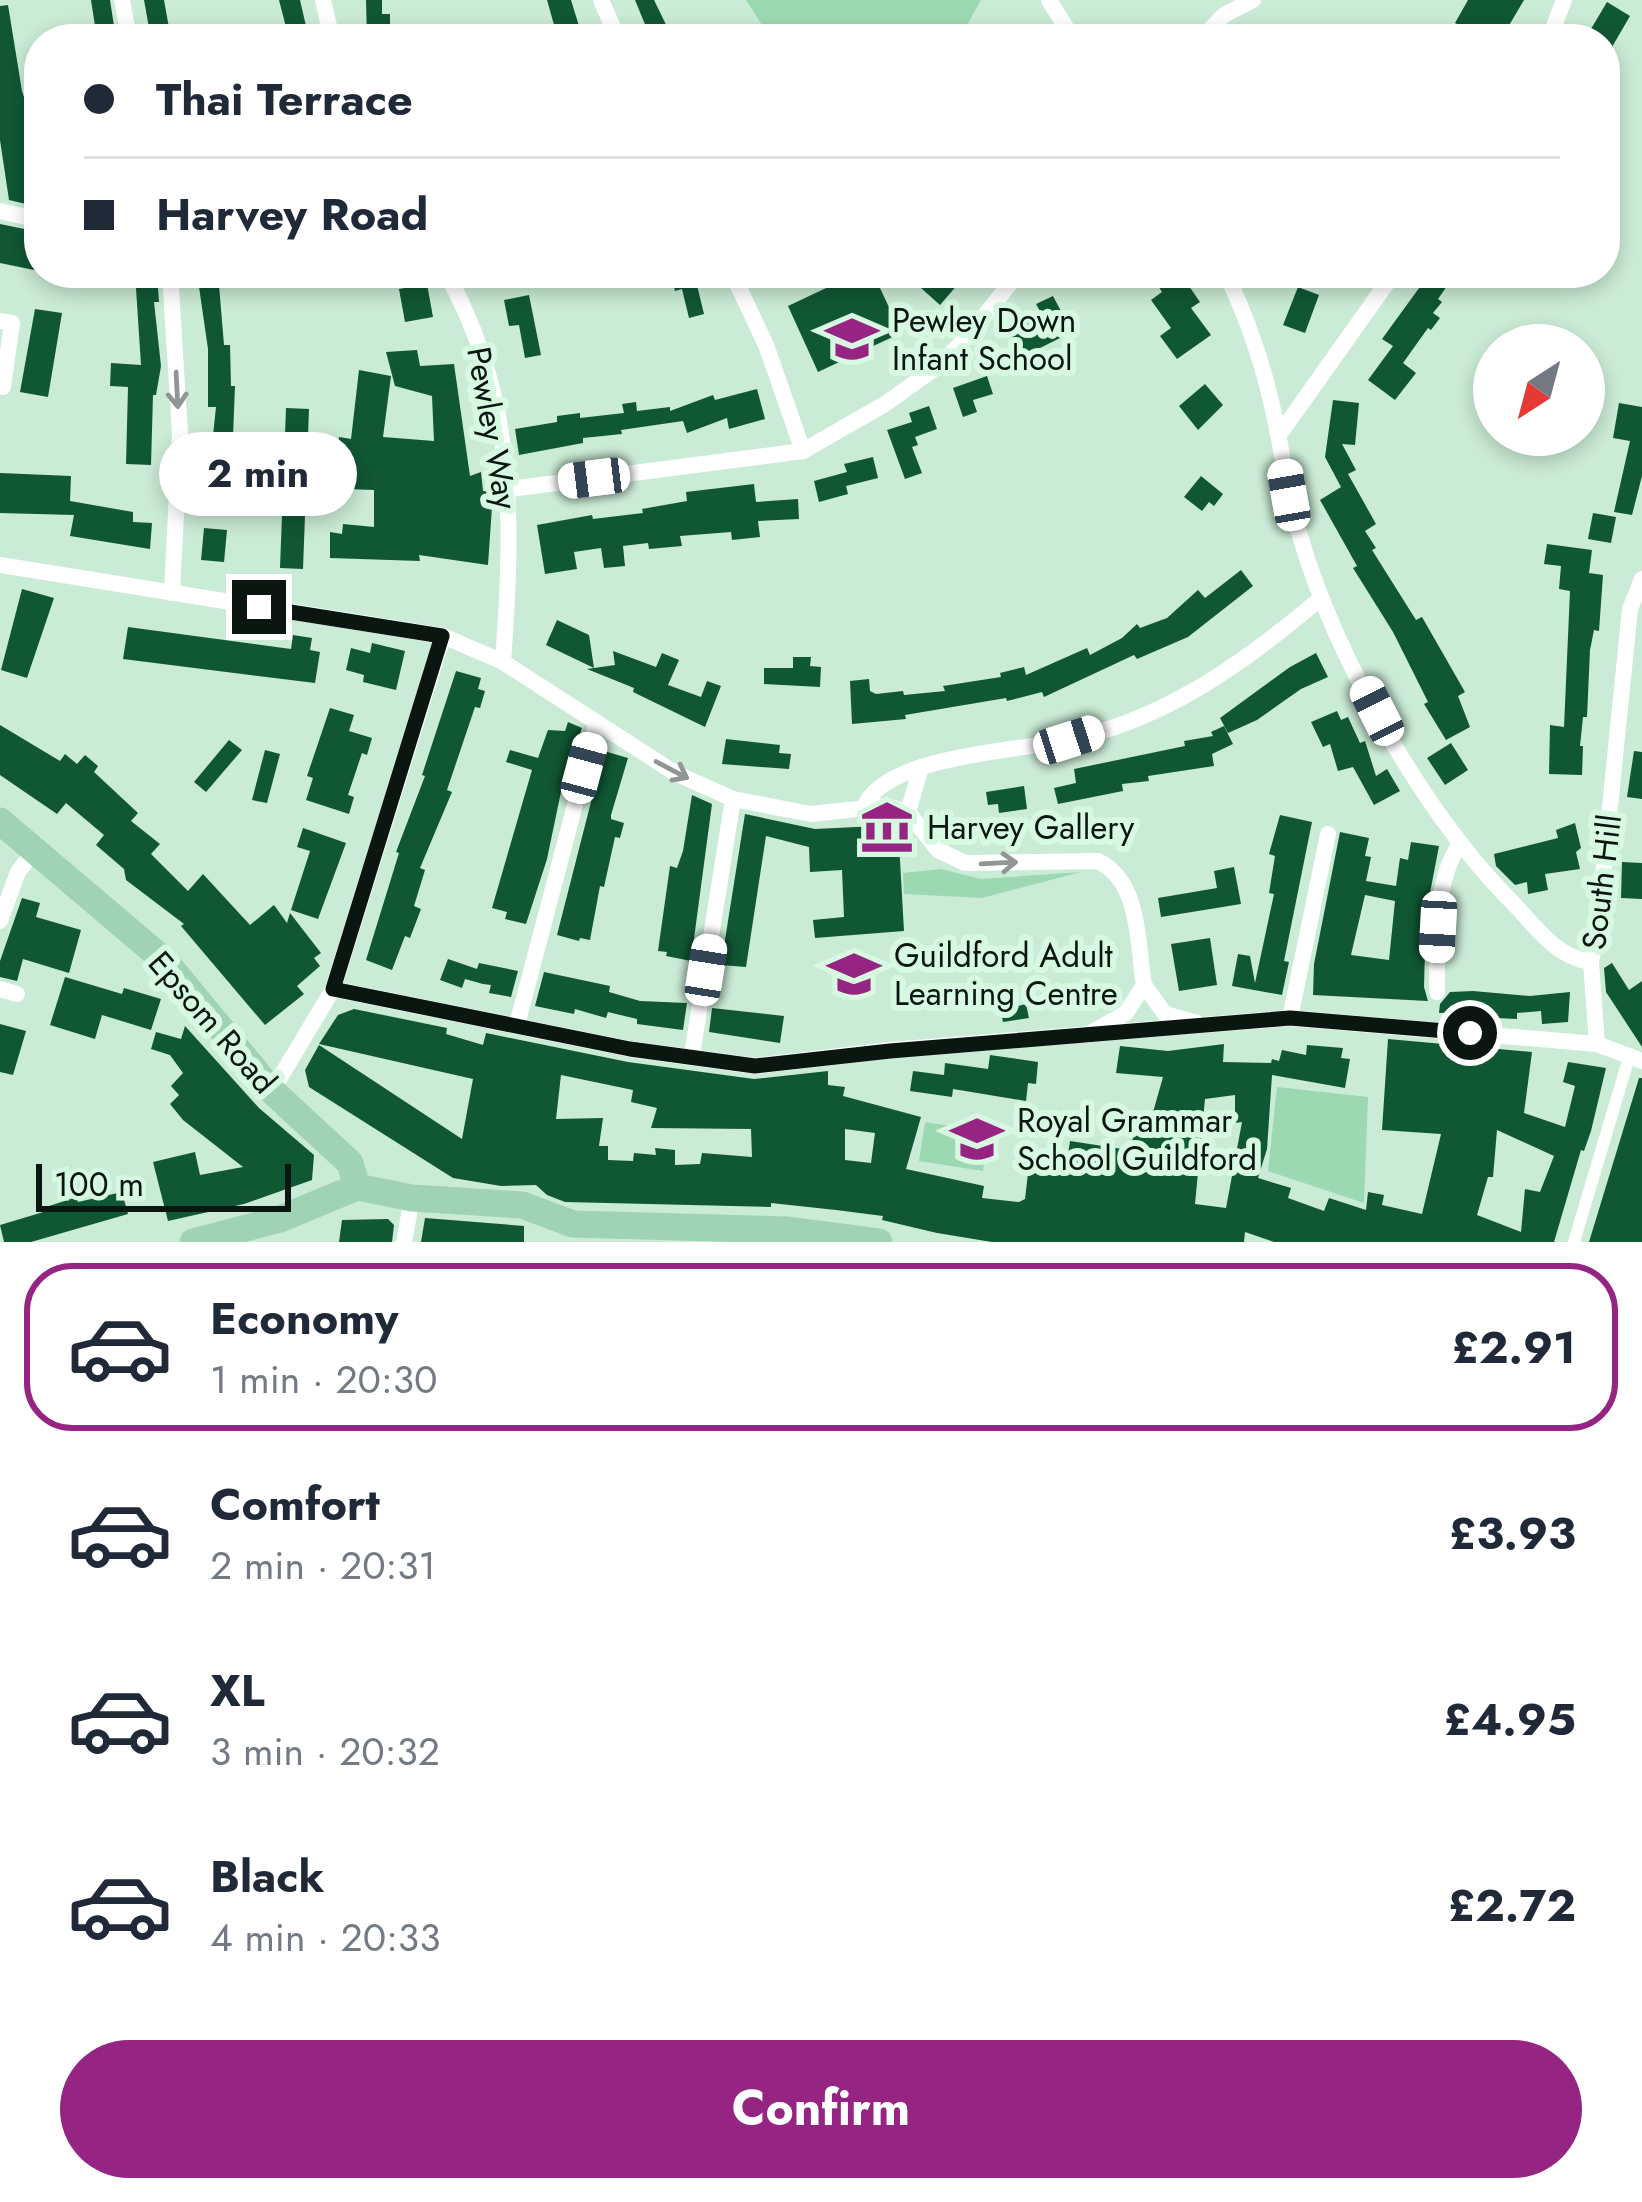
<!DOCTYPE html>
<meta charset="utf-8">
<style>
body{margin:0;font-family:Jost,sans-serif;background:#f6f6f7;color:#1f2937;height:100vh;display:flex;flex-direction:column;font-size:45px;white-space:nowrap}
*{box-sizing:border-box;margin:0}
p{font-size:39px;color:#747a83}
.icon{flex:none;width:66px;height:66px;fill:none;stroke:currentColor;stroke-width:2;stroke-linecap:round;stroke-linejoin:round}
.map{position:relative;height:1242px;overflow:hidden}
.side{display:flex;flex-direction:column;background:#fff;flex:1}
.side>*{flex:none}
.guide{position:absolute;left:24px;top:24px;width:1596px;height:264px;border-radius:48px;box-shadow:0 6px 18px #0003;display:grid;align-content:center;height:264px;padding:0 60px;background:#fff}
.needle{width:78px;rotate:216deg}
.buttons{position:absolute;left:1473px;top:324px;display:grid;gap:24px}
.buttons a{display:grid;place-items:center;width:132px;height:132px;border-radius:50%;background:#fff;box-shadow:0 6px 18px #0003;font-size:60px}
.scale{position:absolute;left:36px;bottom:30px;width:255px;box-sizing:border-box;padding-left:12px;border:6px solid #0a160f;border-top:0;font-size:33px;line-height:42px;white-space:nowrap;color:#0a160f;-webkit-text-stroke:9px #d7f9e2;paint-order:stroke}
.end{position:absolute;width:54px;height:54px;margin:-27px;border:15px solid #0a160f;background:#fff;box-shadow:0 0 0 6px #fff}
.from{border-radius:50%}
.bubble{position:absolute;height:84px;border-radius:42px;background:#fff;box-shadow:0 6px 18px #0003;font-size:39px;font-weight:700;line-height:84px;text-align:center}
.car{position:absolute;width:36px;height:72px;margin:-36px -18px;border-radius:15px;box-shadow:0 0 9px 3px #0007;background:linear-gradient(#fff 24%,#345 0 40%,#fff 0 76%,#345 0 86%,#fff 0)}
.guide b{display:flex;align-items:center;gap:42px;height:114px;font-size:45px}
.guide b+b{border-top:3px solid #e0e1e3}
.guide i{width:30px;height:30px;background:#1f2937}
ul{padding:21px 0 0;list-style:none}
li{display:flex;align-items:center;gap:36px;height:168px;margin:0 24px 18px;padding:0 36px;border:6px solid transparent;border-radius:48px}
li div{flex:1}
li b{display:block;font-size:45px}
li em{font-style:normal;font-weight:700}
li.current{border-color:#962482}
li>.icon{width:108px;height:108px;stroke-width:1.5}
.action{display:flex;gap:24px;margin-top:auto;padding:24px 60px}
.action a{flex:1;height:138px;border-radius:72px;background:#962482;color:#fff;font-size:48px;font-weight:700;line-height:138px;text-align:center}
.map>svg:first-child{display:block}
.green{fill:#9cd9b2}
.building{fill:#105734;fill-rule:evenodd}
.lines{fill:none;stroke-linecap:round;stroke-linejoin:round}
.pedestrian{stroke:#fff;stroke-width:12}
.minor{stroke:#fff;stroke-width:16}
.primary{stroke:#a0d3b5;stroke-width:27}
.oneway{stroke:#919693}
.route{stroke:#0a160f;stroke-width:15}
.labels{text-anchor:middle;stroke-width:12;stroke-linejoin:round;paint-order:stroke}
.poi-label{font-size:33px;fill:#0a160f;stroke:#d7f9e2;text-anchor:start}
.street-label{font-size:33px;fill:#0a160f;stroke:#d7f9e2}
</style>
<div class="map">
<svg width="1642" height="1242" viewBox="0 0 1642 1242">
<rect width="100%" height="100%" fill="#caebd5"/>
<g class="green">
<path d="M746,0h235l-22,39h-188z"/>
<path d="M941,869l40,10 100,-7 -99,26 -78,-4 -1,-21z"/>
<path d="M1277,1087l91,10 -4,106 -96,-32z"/>
<path d="M925,1122l63,10 -5,39 -64,-10z"/>
</g>
<g class="building">
<path d="M91,0h19l6,39h-19z"/>
<path d="M144,0h20l7,39h-20z"/>
<path d="M279,0h21l9,39h-20z"/>
<path d="M366,0h16v14h8v25h-23z"/>
<path d="M547,0h24l12,39h-25z"/>
<path d="M635,0h19l19,39h-22z"/>
<path d="M1468,0h56l-23,39h-18l-28,-16z"/>
<path d="M1607,2l23,14 -25,43v-20h-20z"/>
<path d="M8,5l14,86 4,12 4,-1 5,43 -5,35 9,2v25l-30,-7 -9,-60v-134z"/>
<path d="M0,224l39,8v39l-39,-8z"/>
<path d="M135,273h22l2,29h-5l7,64 -5,29h-3l-2,70 -25,-1 2,-77 -18,-1 1,-23 30,2z"/>
<path d="M197,273h21l6,72h6l1,41h4l-2,50h6l-6,68h-14l-4,-19 -7,-1 8,-77h-8v-58z"/>
<path d="M671,273h23l10,41 -15,4 -7,-29 -7,2z"/>
<path d="M858,273h15l28,60 -83,39 -30,-66z"/>
<path d="M934,273h13l12,10 -19,22 -19,-17z"/>
<path d="M1150,273h30l20,29 -9,6 20,27 -34,24 -17,-23 11,-8 -20,-28 11,-8z"/>
<path d="M1430,273h26l-18,26 4,3 -9,11 7,5 -9,12 -3,-2 -25,35 13,10 -21,27 -27,-20 25,-34 -11,-7z"/>
<path d="M427,284l6,33 -28,5 -6,-33z"/>
<path d="M1298,287l21,8 -14,38 -22,-8z"/>
<path d="M529,295l12,60 -16,3 -6,-33 -10,1 -5,-26z"/>
<path d="M1053,296l19,36 -50,25 -14,-28 33,-16 -5,-9z"/>
<path d="M35,309l27,4 -14,84 -28,-5z"/>
<path d="M417,350l3,16 34,-2 16,112 11,-4 2,19 10,1 -5,73 -69,-10 1,6 -90,-3v-26l12,2 1,-10 31,3v-37l-27,-1 1,-14 -13,-2 4,-36 12,2 8,-69 32,6 -8,61 51,4 -2,-45 -37,-10 -9,-34z"/>
<path d="M987,376l6,18 -20,6 4,12 -14,5 -10,-29z"/>
<path d="M1205,384l18,21 -25,25 -19,-24z"/>
<path d="M757,389l8,30 -36,10 -2,-11 -40,15 -4,-12 -62,9 1,4 -39,4v5l-64,12 -4,-26 42,-7v-6l23,-3v5l44,-5 -2,-9 14,-2 1,9 33,-4v4l43,-16 2,5z"/>
<path d="M1333,400l26,3 -4,42 -13,-1 14,26 -8,4 28,50 -11,7 11,17 -4,2 44,70 6,-3 43,75 -7,4 12,31 -24,13 -22,-36 4,-2 -35,-70 -40,-64 4,-2 -37,-66 21,-13 -16,-30z"/>
<path d="M1619,403l23,4v69l-10,39 -18,-3 16,-71 -17,-3z"/>
<path d="M929,406l8,23 -22,8 3,8 -6,2 10,26 -17,6 -18,-49 25,-8 -3,-9z"/>
<path d="M286,408l23,1 -6,160 -23,-1z"/>
<path d="M873,457l5,21 -32,8 2,8 -29,8 -5,-21 33,-9 -3,-8z"/>
<path d="M0,473l71,3 -1,25 63,11v10l19,1 -2,26 -80,-13 4,-21 -74,-2z"/>
<path d="M1201,476l22,18 -9,12 -5,-4 -7,9 -18,-14z"/>
<path d="M754,484l2,18 42,-3 1,20 -41,2 2,16 -28,3 -1,-8 -51,4 2,10 -33,3 -1,-6 -25,3 2,20 -21,2 -3,-20 -27,4 3,17 -32,5 -8,-49 55,-10 1,4 50,-6 -1,-4 45,-8 -1,-9z"/>
<path d="M1593,513l23,4 -5,26 -23,-4z"/>
<path d="M204,528l23,2 -3,32 -23,-2z"/>
<path d="M1547,544l45,6 -3,23 14,2 -4,56 -5,-1 -4,20 -3,67h-4l-3,29h3l-1,29 -33,-1 1,-49 14,2 6,-136 -11,-2 2,-23 -17,-2z"/>
<path d="M1241,570l12,16 -65,51 -51,22 -3,-4 -90,42 -2,-5 -35,9 -1,-3 -101,17 1,4 -54,5 -2,-43 19,-2 1,12 6,3 27,-3 1,4 41,-4 -2,-5 58,-9 -1,-4 24,-6 2,8 61,-27 3,7 32,-17 15,-14 3,4 27,-10 31,-28 7,8z"/>
<path d="M22,589l32,9 -27,80 -26,-8z"/>
<path d="M557,620l32,15 5,33 -48,-23z"/>
<path d="M128,627l163,22 2,-14 19,3 -2,12 10,2 -5,31 -192,-24z"/>
<path d="M372,643l33,8 -9,39 -33,-8 1,-7 -18,-5 5,-22 19,5z"/>
<path d="M613,651l43,16 6,-14 17,7 -11,25 33,12 6,-16 14,5 -16,41 -72,-35 1,-4 -47,-19 28,-4z"/>
<path d="M1316,653l12,24 -27,12 -44,31 -29,13 -8,-15 70,-51z"/>
<path d="M793,657h18l-1,9 11,1 -1,20 -56,-3v-16h29z"/>
<path d="M456,671l25,7 -3,11 7,2 -5,17 -5,-1 -28,83 5,2 -32,76 5,2 -11,36 7,3 -11,29 -5,-2 -13,34 -26,-10 33,-107 -3,-1 29,-76 -3,-1z"/>
<path d="M330,708l24,7 -5,16 23,7 -5,17 -5,-2 -14,42 6,2 -5,17 -43,-14 7,-22 -6,-2z"/>
<path d="M1337,711l4,9 7,-3 12,26 5,-2 11,35 11,-7 13,22 -26,14 -21,-38 -15,4 -8,-27 -7,3 -12,-25z"/>
<path d="M568,722l14,6 -20,59 -15,72 -21,65 -21,-5 2,-7 -15,-4 40,-138 -26,-8 4,-12 28,8 10,-28 17,1z"/>
<path d="M0,725l60,36 5,-7 12,10 8,-9 13,11 -4,6 44,41 -7,8 29,23 -9,10 37,37 15,-17 47,51 24,-20 13,18 3,-10 31,40 -7,5 6,8 -23,20 7,8 -39,31 -84,-99 3,-2 -58,-44 -2,-11 -28,-24 8,-10 -38,-32 -9,11 -57,-39z"/>
<path d="M1224,726l9,18 -21,10 2,12 -66,10 1,5 -27,3 1,7 -65,13 -4,-16 22,-5 -2,-14 111,-23 -1,-5 29,-5 -2,-4z"/>
<path d="M726,739l54,6 -1,8 12,1 -2,15 -67,-5z"/>
<path d="M229,740l13,10 -36,42 -12,-10z"/>
<path d="M1451,743l17,27 -23,15 -18,-27z"/>
<path d="M265,750l15,4 -13,49 -15,-3z"/>
<path d="M604,751l24,7 -17,57v4l13,4 -4,15 -5,-1 -11,50 -4,-1 -10,54 -10,-2 -1,3 -22,-6z"/>
<path d="M1634,751l8,1v47l-15,-2z"/>
<path d="M1024,786l3,23 -28,4 -1,-9 -10,1 -2,-13z"/>
<path d="M692,795l20,9 -21,157 -25,-5 1,-4 -9,-1 12,-85 7,2 6,-17z"/>
<path d="M745,814l70,15 83,-4 6,106 -89,7 -2,-18 31,-3 -2,-47 -32,2 -1,-25 -43,-11 -20,131 -25,-2z"/>
<path d="M1280,815l32,7 -28,139 5,1 -7,33 -50,-9 6,-32 12,2 5,27 19,-89 -5,-1 6,-37 -6,-2z"/>
<path d="M1575,823l6,25 -5,4 4,17 -35,5 3,16 -20,4 -1,-12 -12,3 -19,-19 -2,-12 64,-16 -2,-8z"/>
<path d="M303,828l43,15 -28,76 -27,-9 19,-59 -13,-4z"/>
<path d="M1340,832l29,6 -4,18 6,1 -5,24 30,5 4,-28 8,2 3,-18 28,4 -13,68 -2,73 4,14 -115,-6 1,-31zM1365,895l30,6 -6,59 -38,-5z"/>
<path d="M1622,862l20,1v36l-21,-1z"/>
<path d="M1234,867l7,37 -80,13 -3,-19 59,-10 -3,-17z"/>
<path d="M22,898l18,5 -4,14 45,13 -12,43 -46,-14 -6,22 -17,-4v-16z"/>
<path d="M1210,938l7,47 -38,6 -8,-47z"/>
<path d="M448,959l29,10 2,-6 39,8 -7,26 -22,-4 2,-8 -8,-1 -18,-5 -3,9 -22,-8z"/>
<path d="M1612,963l17,27 13,-9v66l-36,-55 -2,-24z"/>
<path d="M544,972l66,14 -1,6 31,9 47,2 -4,27 -46,-6v-5l-29,-7 -2,6 -31,-9 -1,5 -39,-8z"/>
<path d="M65,977l57,17 2,-6 37,11 -10,31 -49,-15 -7,24 -45,-14z"/>
<path d="M1015,990l3,16 8,-2 3,14 -26,4 -6,-28z"/>
<path d="M1473,991l57,5 40,-4 -2,30 -26,2 -1,-13 -24,2v6l-42,-2 -2,-5 -34,1 1,-9 10,-12z"/>
<path d="M712,1008l72,8 -4,27 -71,-11z"/>
<path d="M354,1009l93,19 -1,6 37,11 3,-12 142,29 126,17 74,-8v14l17,2 -2,9 78,21 -15,52 78,17 -2,12 37,4 6,-3 4,-34 37,4 4,-28 59,9 5,-15 12,2 17,-60 -47,-4 4,-27 48,5 56,-7 -1,18 48,1 1,-4 7,2 3,-11 24,5 1,-10 36,3 -2,10 9,1 -5,29 -73,-13 -5,74 -9,29 33,10 -3,10 36,13 5,-13 37,12 2,-18 16,3 -2,10 40,9 19,-80 -59,-4 6,-91 144,13 -8,61 41,14 10,-41 -12,-4 5,-20 38,6 -15,63 -7,20 -3,-1 -27,92h-280l-29,-10 -1,10h-252l-55,-9 -55,-13 1,-4 -47,-6 -65,-7v4l-206,-5 -18,-7 -11,-10 -35,1 -48,-8 -144,-91 -4,-17 14,-25 143,94 11,-60 -154,-35 19,-29zM561,1075l72,15 -2,12 26,6 -6,20 100,1 1,28 -50,-4 -2,11 -25,1v-15l-20,-2 1,7 -22,-2 -1,8 -25,-1v-14h-9l4,-28 -47,1zM1235,1095v28l7,-1 -16,86 -31,-4 10,-105zM845,1129l30,4 -4,30 -26,-3zM1497,1130l57,26 -14,36 -15,-3 -4,43 -44,-17 11,-38h5z"/>
<path d="M0,1024l26,7 -13,44 -13,-3z"/>
<path d="M185,1026l74,82 55,47 -2,25 -68,24 -76,17 -15,-59 42,-10 5,23 43,-8 -60,-47 -13,-16 9,-9 -8,-9 12,-13 -13,-18 -19,-6 5,-17 25,7z"/>
<path d="M990,1055l48,7 -2,22 -8,-1 -2,18 -73,-12 -1,8 -42,-6 3,-20 31,4 1,-12 43,6z"/>
<path d="M1639,1078h3v164h-53z"/>
<path d="M122,1192l6,22 -97,28h-27l-4,-17 50,-15 -1,-4 28,-9 1,5z"/>
<path d="M425,1218l99,8v16h-103z"/>
<path d="M388,1219l6,6 -2,17h-53l3,-22z"/>
</g>
<g class="lines">
<path class="pedestrian" d="M1574,1242l56,-188"/>
<g class="minor">
<path d="M122,0l7,39"/>
<path d="M323,0l9,39"/>
<path d="M601,0l17,39"/>
<path d="M1049,0l24,39"/>
<path d="M1201,39l23,-24 29,-15"/>
<path d="M1549,39l15,-39"/>
<path d="M0,211l39,9"/>
<path d="M170,273l10,160 -8,160"/>
<path d="M446,273c71,126 67,249 57,389"/>
<path d="M732,273l34,72 37,106"/>
<path d="M1226,273c18,39 33,79 43,120 12,47 17,96 31,143 36,122 123,277 213,367 22,23 44,55 78,59"/>
<path d="M0,321l12,2 -9,64"/>
<path d="M1279,435l115,-162"/>
<path d="M510,489l293,-38 82,-47 56,-40 35,-37 42,-54"/>
<path d="M0,565l443,71 60,26 172,111 58,26 78,15 75,-8 22,6 30,38 27,13 133,-2c43,21 39,82 46,124l-18,28 -39,22"/>
<path d="M864,808c17,-50 146,-57 193,-66 103,-18 186,-78 264,-144"/>
<path d="M908,812l13,-45"/>
<path d="M0,921l18,-49 16,-21"/>
<path d="M1144,985l21,29 32,9"/>
<path d="M0,989l17,5"/>
<path d="M333,989l297,60 125,17 135,-16 400,-32 307,26 45,17"/>
<path d="M1437,992c0,-45 -4,-110 23,-148"/>
<path d="M1290,1018l38,-184"/>
<path d="M517,1025l79,-300"/>
<path d="M1597,1044l-6,-82 7,-37 32,-316 12,-30"/>
<path d="M692,1055l41,-256"/>
<path d="M272,1091l61,-102 110,-353"/>
<path d="M404,1242l8,-44"/>
</g>
<g class="primary">
<path d="M0,821l165,140 107,130 78,72 7,24"/>
<path d="M357,1187l55,11 110,7 51,19 213,6 93,12"/>
<path d="M193,1242l87,-23 77,-32"/>
</g>
</g>
<defs><path id="oneway-shaft" d="M-6 0H5M1.5-3L5.5 0L1.5 3" fill="none" stroke-width="1.6" stroke-linecap="round" stroke-linejoin="round" transform="scale(3)"/></defs>
<g class="oneway">
<use href="#oneway-shaft" transform="translate(177 390) rotate(87)"/>
<use href="#oneway-shaft" transform="translate(672 770) rotate(28)"/>
<use href="#oneway-shaft" transform="translate(999 863) rotate(-3)"/>
</g>
<g class="lines">
<path class="route" d="M259,607l183,29 -109,353 297,60 125,17 135,-15 400,-33 180,15"/>
</g>
<defs>
<g id="school-bare" transform="scale(4.14)"><path d="M0-5L7-2L0 1L-7-2ZM-4 1L0 2.5L4 1V4Q0 6-4 4Z" fill="#962482" stroke="#d7f9e2" stroke-width="2.5" paint-order="stroke"/></g>
<g id="museum-bare" transform="scale(4.14)"><path d="M0-6L6-3V-2H-6V-3ZM-5-1h2V3h-2ZM-1-1h2V3h-2ZM3-1h2V3H3ZM-6 4H6V6H-6Z" fill="#962482" stroke="#d7f9e2" stroke-width="2.5" paint-order="stroke"/></g>
<g id="university-bare" transform="scale(4.14)"><path d="M0-5L7-2L0 1L-7-2ZM-4 1L0 2.5L4 1V4Q0 6-4 4Z" fill="#962482" stroke="#d7f9e2" stroke-width="2.5" paint-order="stroke"/></g>
</defs>
<g fill-rule="evenodd">
<use href="#school-bare" x="852" y="339"/>
<use href="#museum-bare" x="887" y="827"/>
<use href="#university-bare" x="854" y="974"/>
<use href="#school-bare" x="977" y="1139"/>
</g>
<g class="labels">
<g class="poi-label">
<text x="892" y="332">Pewley Down<tspan x="892" dy="38">Infant School</tspan></text>
<text x="927" y="839">Harvey Gallery</text>
<text x="894" y="967">Guildford Adult<tspan x="894" dy="38">Learning Centre</tspan></text>
<text x="1017" y="1132">Royal Grammar<tspan x="1017" dy="38">School Guildford</tspan></text>
</g>
<g class="street-label">
<text transform="translate(493 428) rotate(80)" y="12">Pewley Way</text>
<text transform="translate(1601 882) rotate(-83)" y="12">South Hill</text>
<text transform="translate(213 1022) rotate(49)" y="12">Epsom Road</text>
</g>
</g>
</svg>
<div class="buttons">
<a><svg class="needle" viewBox="-14 -14 28 28"><path d="M0-13l5 13h-10z" fill="#e53935"/><path d="M0 13l5-13h-10z" fill="#747a83"/></svg></a>
</div>
<div class="scale">100 m</div>
<i class="end from" style="left:1470px;top:1033px"></i>
<i class="end" style="left:259px;top:607px"></i>
<div class="bubble" style="left:159px;top:432px;width:198px">2 min</div>
<i class="car" style="left:594px;top:478px;rotate:263deg"></i>
<i class="car" style="left:1289px;top:495px;rotate:350deg"></i>
<i class="car" style="left:1377px;top:711px;rotate:333deg"></i>
<i class="car" style="left:1069px;top:740px;rotate:72deg"></i>
<i class="car" style="left:584px;top:768px;rotate:15deg"></i>
<i class="car" style="left:1438px;top:927px;rotate:183deg"></i>
<i class="car" style="left:706px;top:970px;rotate:9deg"></i>
<div class="guide">
<b><i class="from"></i>Thai Terrace</b>
<b><i></i>Harvey Road</b>
</div>
</div>
<section class="side">
<ul>
<li class="current"><svg class="icon" aria-label="car" viewBox="0 0 24 24"><path d="M5 17H2v-5l4-1 3-4h7l3 4 3 1v5h-3M9 17h6M6 11h13"/><circle cx="7" cy="17" r="2"/><circle cx="17" cy="17" r="2"/></svg><div><b>Economy</b><p>1 min · 20:30</p></div><em>£2.91</em></li>
<li><svg class="icon" aria-label="car" viewBox="0 0 24 24"><path d="M5 17H2v-5l4-1 3-4h7l3 4 3 1v5h-3M9 17h6M6 11h13"/><circle cx="7" cy="17" r="2"/><circle cx="17" cy="17" r="2"/></svg><div><b>Comfort</b><p>2 min · 20:31</p></div><em>£3.93</em></li>
<li><svg class="icon" aria-label="car" viewBox="0 0 24 24"><path d="M5 17H2v-5l4-1 3-4h7l3 4 3 1v5h-3M9 17h6M6 11h13"/><circle cx="7" cy="17" r="2"/><circle cx="17" cy="17" r="2"/></svg><div><b>XL</b><p>3 min · 20:32</p></div><em>£4.95</em></li>
<li><svg class="icon" aria-label="car" viewBox="0 0 24 24"><path d="M5 17H2v-5l4-1 3-4h7l3 4 3 1v5h-3M9 17h6M6 11h13"/><circle cx="7" cy="17" r="2"/><circle cx="17" cy="17" r="2"/></svg><div><b>Black</b><p>4 min · 20:33</p></div><em>£2.72</em></li>
</ul>
<div class="action"><a>Confirm</a></div>
</section>
